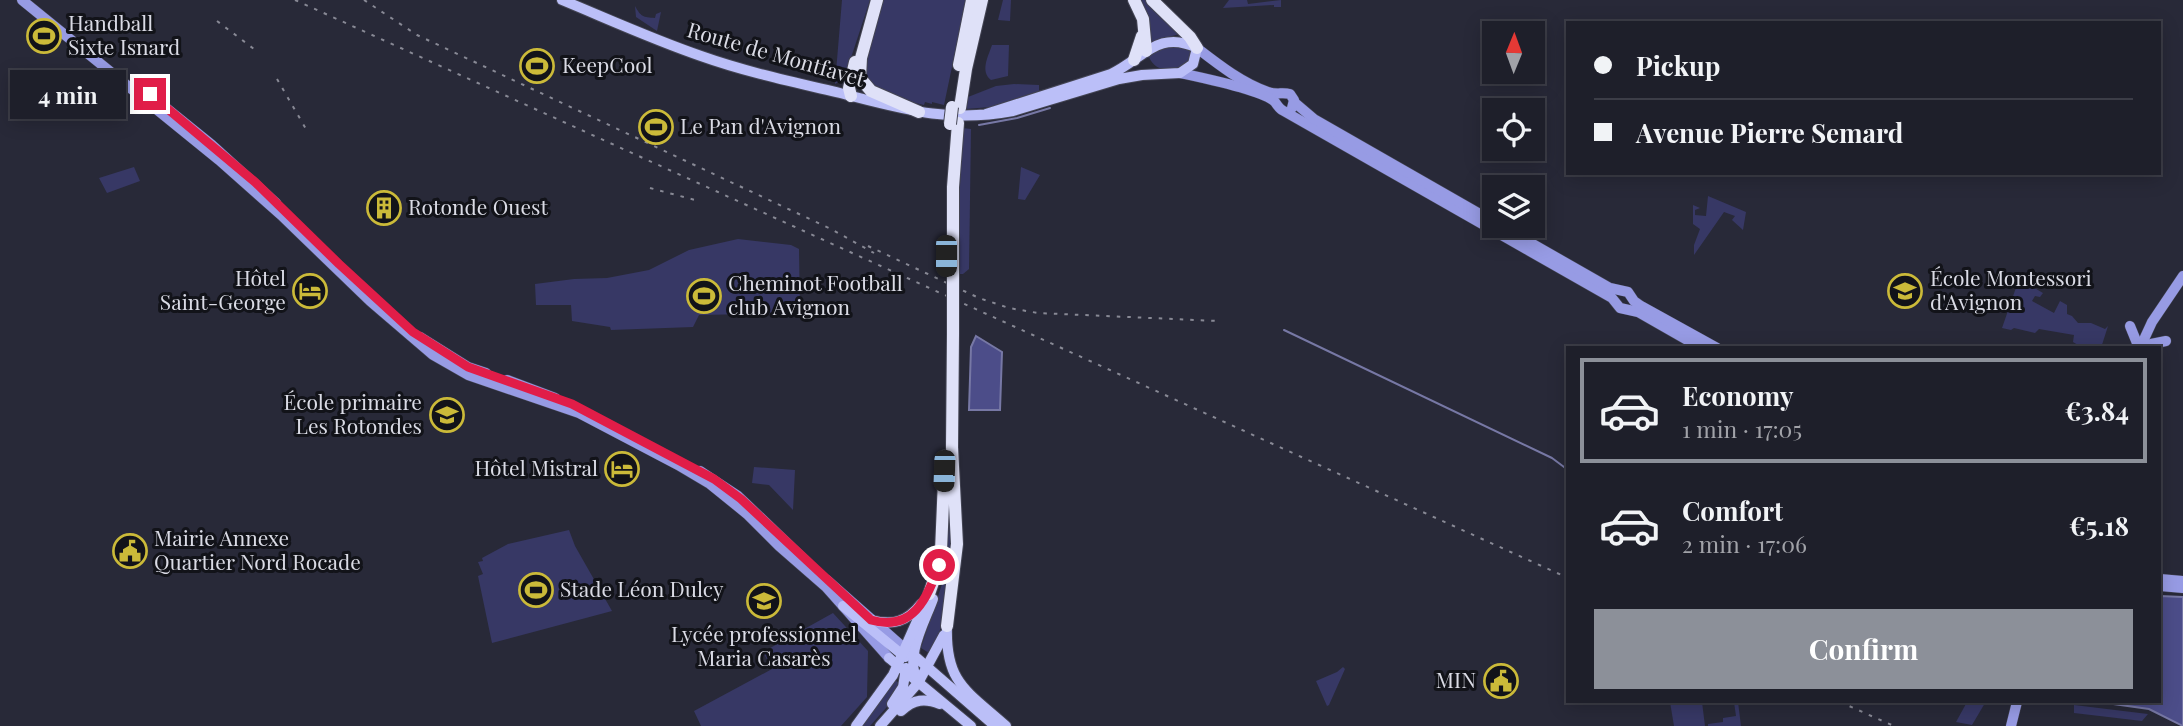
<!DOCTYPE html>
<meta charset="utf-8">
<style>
body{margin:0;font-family:"Playfair Display",serif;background:#262732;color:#f1f3f6;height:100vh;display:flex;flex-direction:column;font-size:26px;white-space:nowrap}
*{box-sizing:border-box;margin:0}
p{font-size:23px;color:#a1a2a8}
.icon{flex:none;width:38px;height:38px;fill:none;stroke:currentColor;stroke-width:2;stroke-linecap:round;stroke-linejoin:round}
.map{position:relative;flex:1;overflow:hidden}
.panel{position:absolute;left:1566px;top:346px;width:595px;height:357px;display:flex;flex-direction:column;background:#1e1f2a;border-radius:0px;box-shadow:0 4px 18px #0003,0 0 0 2px #3c3d47}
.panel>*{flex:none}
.banner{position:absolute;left:1566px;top:21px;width:595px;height:154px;border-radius:0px;box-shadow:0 4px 18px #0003,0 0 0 2px #3c3d47;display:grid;align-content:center;height:154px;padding:0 28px;background:#1e1f2a}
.needle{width:46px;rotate:1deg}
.fabs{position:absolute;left:1482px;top:21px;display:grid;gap:14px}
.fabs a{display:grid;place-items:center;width:63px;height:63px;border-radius:0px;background:#1e1f2a;box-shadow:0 4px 18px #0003,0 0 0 2px #3c3d47;font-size:35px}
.end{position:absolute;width:32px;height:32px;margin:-16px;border:9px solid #e11d48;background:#fff;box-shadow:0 0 0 4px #fff}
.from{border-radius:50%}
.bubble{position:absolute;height:49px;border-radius:0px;background:#1e1f2a;box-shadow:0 4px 18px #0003,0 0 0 2px #3c3d47;font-size:23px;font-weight:700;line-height:49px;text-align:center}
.car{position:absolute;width:21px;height:42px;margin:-21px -10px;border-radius:9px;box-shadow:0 0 5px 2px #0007;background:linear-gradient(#222 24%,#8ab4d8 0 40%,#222 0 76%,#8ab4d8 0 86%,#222 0)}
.banner b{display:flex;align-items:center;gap:24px;height:66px;font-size:26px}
.banner b+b{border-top:2px solid #3c3d47}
.banner i{width:18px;height:18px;background:#f1f3f6}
ul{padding:12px 0 0;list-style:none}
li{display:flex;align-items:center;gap:21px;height:105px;margin:0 14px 10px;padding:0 14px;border:4px solid transparent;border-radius:0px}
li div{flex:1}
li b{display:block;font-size:26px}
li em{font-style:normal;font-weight:700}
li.current{border-color:#8c9099}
li>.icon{width:63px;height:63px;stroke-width:1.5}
.button{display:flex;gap:14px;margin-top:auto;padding:14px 28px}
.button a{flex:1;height:80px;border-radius:0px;background:#8c9099;color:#fff;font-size:28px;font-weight:700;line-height:80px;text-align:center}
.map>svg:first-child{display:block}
.green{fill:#373865}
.water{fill:#4c4d89;stroke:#7778a5;stroke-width:2}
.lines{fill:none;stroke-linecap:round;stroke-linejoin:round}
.stream{stroke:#7778a5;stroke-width:2}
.secondary-casing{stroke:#444554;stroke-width:11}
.primary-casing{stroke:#444554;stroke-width:12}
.highway-casing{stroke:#444554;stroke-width:14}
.secondary{stroke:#979be4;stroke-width:10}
.primary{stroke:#bbbff8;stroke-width:10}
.highway{stroke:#dfe1f8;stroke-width:12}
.rail{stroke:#888995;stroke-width:2;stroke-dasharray:3.5 7;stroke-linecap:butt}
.highway-bridge-casing{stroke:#444554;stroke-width:14;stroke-linecap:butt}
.highway-bridge{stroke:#dfe1f8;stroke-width:12}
.route{stroke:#e11d48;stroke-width:9}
.labels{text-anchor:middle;stroke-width:6;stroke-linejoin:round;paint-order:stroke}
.poi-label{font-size:21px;fill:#dadbe5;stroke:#121319;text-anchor:start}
.street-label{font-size:21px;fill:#dadbe5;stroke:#121319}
</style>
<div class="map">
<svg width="2183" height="726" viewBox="0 0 2183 726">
<rect width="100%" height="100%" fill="#282938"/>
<g class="green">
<path d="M842,0h28l-25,76 -4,5 -6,3z"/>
<path d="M881,0h85l-22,105 -12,-3v2l-7,-2 -1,3c-17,-4 -39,-7 -53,-19 -18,-16 5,-66 10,-86z"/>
<path d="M1003,0h8l-1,21 -12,-1z"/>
<path d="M1138,0h10l31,34 -30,9 -2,-29z"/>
<path d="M1229,0h18l1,4 33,-4v7h-7v-2l-51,3z"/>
<path d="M635,6c6,11 8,11 20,12l1,-4 5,-2 -4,19 -21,-14z"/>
<path d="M36,19l26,21 -11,13 -25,-22z"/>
<path d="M992,45h17l-1,31 -17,4c-11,-9 -3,-23 1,-35z"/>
<path d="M1171,45l20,5 2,4c-8,16 -35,24 -44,3l2,-4z"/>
<path d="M1014,84l25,1v6l-49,16 -24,2 2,-12 28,-11z"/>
<path d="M962,128l9,1 -2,140 -6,5h-6z"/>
<path d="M134,167l6,14 -33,12 -8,-15z"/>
<path d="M1021,167l19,8 -15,25 -7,-1z"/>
<path d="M1708,196l38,16 -3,18 -11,-10 3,-4 -11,-4 -30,43v-10l6,-16 -7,-5v-19l7,3 -5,2v5l11,1z"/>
<path d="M738,239l53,6 8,4 1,64 -101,2 -6,12 -82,3 -1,-3 -38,-6 -1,-16h-35l-1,-21 39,-5 33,-1 42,-8 40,-20z"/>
<path d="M2019,279l24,14 -3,4 -5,-1 -3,5 22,12 6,-12 7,4v9l5,2 6,7h13l14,6 3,-3 -7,22h-18l-10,-6 1,-7 -35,-6 -4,4 -21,-5 -3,2 -9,-2z"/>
<path d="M754,467l41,3 -2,40 -24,-25 -17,-2z"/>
<path d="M947,483c4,46 9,132 -18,170l-8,-5 22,-67 4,-38z"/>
<path d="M569,530l6,16 37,65 -120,32 -14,-67 5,-2 -5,-12 5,-1 -1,-3 26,-14z"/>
<path d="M833,613l35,38 -1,46 -26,29h-140l-7,-15 78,-42 -9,-17z"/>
<path d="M1343,667l2,2 -16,36 -2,1 -11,-25 21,-9z"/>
<path d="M895,680l6,5 -7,14 -24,27h-11z"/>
<path d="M1670,702h32l3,24h-31z"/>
<path d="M1734,702h4l3,24h-33v-2l15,-2v-4l13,-2z"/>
<path d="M1967,702l18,1 -13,22 -16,-3z"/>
<path d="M2074,705l74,9 -6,7 -68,-8z"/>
</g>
<g class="water">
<path d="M976,336l26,16 -2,58h-31l2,-63z"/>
<path d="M2160,596l23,1v129l-34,-17 -50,-7h61z"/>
</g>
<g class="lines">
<g class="stream">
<path d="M979,125l38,-7 33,-10"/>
<path d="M1284,330l268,128 16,12"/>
</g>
<g class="secondary-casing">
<g id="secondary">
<path d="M22,0l197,160 62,55 89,86 63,54 35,20 111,38 99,52 32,19 37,30 32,32 47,41 63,71"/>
<path d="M1197,48c22,17 45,35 71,44 9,3 14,0 22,2l4,6 -2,8"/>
<path d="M1180,73c18,4 83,17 95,29 2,3 4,6 7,8l330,188 8,10 18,4 63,36"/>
<path d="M1294,102l20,17 180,103"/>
<path d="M160,103l52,42 64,58"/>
<path d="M1501,226l109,62 18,4 6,9 7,5 76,42"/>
<path d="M2130,326l9,22"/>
<path d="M420,337l48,30 18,6"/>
<path d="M2140,348l12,-26 31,-46"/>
<path d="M2143,348l8,-4 15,-3"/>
<path d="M507,380l48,18"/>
<path d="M700,471l38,25 70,67"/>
<path d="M2160,579l23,2"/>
<path d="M827,580l77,68"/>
<path d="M2160,586l23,2"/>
<path d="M2011,726l6,-24"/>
</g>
</g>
<g class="primary-casing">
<g id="primary">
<path d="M562,0c46,19 92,40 139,56 45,16 92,26 139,37 63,16 107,30 173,18l106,-32 23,-4 38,-2 13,-9 4,-16c-39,-19 -54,11 -86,26l-125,40"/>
<path d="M843,606l62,51"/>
<path d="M871,620c21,6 36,2 50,-16"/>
<path d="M947,626c-2,57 20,65 59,100"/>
<path d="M910,652l85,74"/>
<path d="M889,658l82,68"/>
<path d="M918,683c-14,-26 6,-59 15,-84"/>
<path d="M892,704l11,-17 3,-19"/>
<path d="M901,711c13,-12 24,-13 39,-7"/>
<path d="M856,726l37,-51 36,-81"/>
<path d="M880,726l38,-43 26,-48"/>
</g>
</g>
<g class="highway-casing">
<g id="highway">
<path d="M877,0l-16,58 -1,20 11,13 48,21"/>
<path d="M1134,0l9,19 3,32"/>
<path d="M1152,0l38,37 7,11"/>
<path d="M1134,60l8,-24"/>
<path d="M959,65l13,-65"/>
<path d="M851,96l-2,-8 6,-26"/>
<path d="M960,108l6,-39 16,-69"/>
<path d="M953,260v-73l5,-64"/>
<path d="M929,594l10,-29 2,-14 4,-95"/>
<path d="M947,626l10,-82 -5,-97 1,-113"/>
</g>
</g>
<use href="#secondary" class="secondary"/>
<use href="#primary" class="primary"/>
<use href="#highway" class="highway"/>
<g class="rail">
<path d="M295,0l1273,578"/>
<path d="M364,0l53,35 414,194 43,24"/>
<path d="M217,21l41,31"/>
<path d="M277,79l29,50"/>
<path d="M650,188l45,12"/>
<path d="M868,246l111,52 30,10 29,5 180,8"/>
<path d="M1840,702l54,24"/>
</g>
<g class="highway-bridge-casing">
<g id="highway-bridge">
<path d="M950,124l2,-17"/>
<path d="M953,260v74"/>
</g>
</g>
<use href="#highway-bridge" class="highway-bridge"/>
</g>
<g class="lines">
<path class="route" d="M150,94l105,88 84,82 74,68 55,35 104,37 142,75 27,20 130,121c42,12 56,-21 68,-55"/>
</g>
<defs>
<g id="stadium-ring" transform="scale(1.75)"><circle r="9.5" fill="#121319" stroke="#cbba39" stroke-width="1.5"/><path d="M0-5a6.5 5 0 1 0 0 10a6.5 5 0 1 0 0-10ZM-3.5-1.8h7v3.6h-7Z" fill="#cbba39"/></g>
<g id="building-ring" transform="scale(1.75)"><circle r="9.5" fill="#121319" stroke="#cbba39" stroke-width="1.5"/><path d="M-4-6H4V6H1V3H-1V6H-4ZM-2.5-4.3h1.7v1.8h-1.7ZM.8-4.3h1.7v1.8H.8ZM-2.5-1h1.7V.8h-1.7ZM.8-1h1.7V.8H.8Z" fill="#cbba39"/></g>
<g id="hotel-ring" transform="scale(1.75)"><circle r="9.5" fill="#121319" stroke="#cbba39" stroke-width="1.5"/><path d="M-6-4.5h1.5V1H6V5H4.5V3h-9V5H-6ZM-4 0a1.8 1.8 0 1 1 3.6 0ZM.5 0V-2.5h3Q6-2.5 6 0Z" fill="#cbba39"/></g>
<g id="school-ring" transform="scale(1.75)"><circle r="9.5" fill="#121319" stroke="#cbba39" stroke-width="1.5"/><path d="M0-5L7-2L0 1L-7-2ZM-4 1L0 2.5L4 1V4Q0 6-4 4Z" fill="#cbba39"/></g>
<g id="civic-ring" transform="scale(1.75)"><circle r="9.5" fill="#121319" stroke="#cbba39" stroke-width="1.5"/><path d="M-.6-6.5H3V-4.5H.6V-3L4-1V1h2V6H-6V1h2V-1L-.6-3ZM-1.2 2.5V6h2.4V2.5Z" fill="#cbba39"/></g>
</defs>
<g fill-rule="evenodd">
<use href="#stadium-ring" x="44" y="36"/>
<use href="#stadium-ring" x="537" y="66"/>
<use href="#stadium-ring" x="656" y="127"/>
<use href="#building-ring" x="384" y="208"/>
<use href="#hotel-ring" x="310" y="291"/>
<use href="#school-ring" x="1905" y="291"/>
<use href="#stadium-ring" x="704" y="296"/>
<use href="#school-ring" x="447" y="415"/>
<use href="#hotel-ring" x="622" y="469"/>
<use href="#civic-ring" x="130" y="551"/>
<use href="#stadium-ring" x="536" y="590"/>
<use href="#school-ring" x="764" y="601"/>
<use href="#civic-ring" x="1501" y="681"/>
</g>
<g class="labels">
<g class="poi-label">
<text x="68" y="31">Handball<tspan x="68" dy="24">Sixte Isnard</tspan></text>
<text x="562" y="73">KeepCool</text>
<text x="680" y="134">Le Pan d'Avignon</text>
<text x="408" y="215">Rotonde Ouest</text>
<text x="286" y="286" text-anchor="end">Hôtel<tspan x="286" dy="24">Saint-George</tspan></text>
<text x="1930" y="286">École Montessori<tspan x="1930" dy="24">d'Avignon</tspan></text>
<text x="728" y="291">Cheminot Football<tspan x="728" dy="24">club Avignon</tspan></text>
<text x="422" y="410" text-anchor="end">École primaire<tspan x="422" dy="24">Les Rotondes</tspan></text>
<text x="598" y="476" text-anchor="end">Hôtel Mistral</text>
<text x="154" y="546">Mairie Annexe<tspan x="154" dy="24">Quartier Nord Rocade</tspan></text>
<text x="560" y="597">Stade Léon Dulcy</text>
<text x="764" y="642" text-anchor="middle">Lycée professionnel<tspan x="764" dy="24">Maria Casarès</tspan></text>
<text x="1476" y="688" text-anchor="end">MIN</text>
</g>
<g class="street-label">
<text transform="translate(776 55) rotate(16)" y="7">Route de Montfavet</text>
</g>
</g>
</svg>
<div class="fabs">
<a><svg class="needle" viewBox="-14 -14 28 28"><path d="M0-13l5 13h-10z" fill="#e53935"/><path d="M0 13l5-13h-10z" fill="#a1a2a8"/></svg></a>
<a><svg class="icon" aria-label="locate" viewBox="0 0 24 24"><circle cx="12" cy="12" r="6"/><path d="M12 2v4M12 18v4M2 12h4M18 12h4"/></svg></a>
<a><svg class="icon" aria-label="layers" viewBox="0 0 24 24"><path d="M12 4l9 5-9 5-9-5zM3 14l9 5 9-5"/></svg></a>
</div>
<i class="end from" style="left:939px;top:565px"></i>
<i class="end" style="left:150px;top:94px"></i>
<div class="bubble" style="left:10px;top:70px;width:116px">4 min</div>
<i class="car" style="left:946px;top:256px;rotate:180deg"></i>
<i class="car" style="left:944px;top:471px;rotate:182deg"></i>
<div class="banner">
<b><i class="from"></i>Pickup</b>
<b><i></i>Avenue Pierre Semard</b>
</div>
<section class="panel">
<ul>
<li class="current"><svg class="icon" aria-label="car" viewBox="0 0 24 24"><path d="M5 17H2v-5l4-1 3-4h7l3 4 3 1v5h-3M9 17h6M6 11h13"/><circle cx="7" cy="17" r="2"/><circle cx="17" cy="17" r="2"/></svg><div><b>Economy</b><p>1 min · 17:05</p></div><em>€3.84</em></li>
<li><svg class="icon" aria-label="car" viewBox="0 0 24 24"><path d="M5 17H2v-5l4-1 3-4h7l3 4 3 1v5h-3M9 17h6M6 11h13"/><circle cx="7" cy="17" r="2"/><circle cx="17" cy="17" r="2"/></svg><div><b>Comfort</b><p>2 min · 17:06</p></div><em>€5.18</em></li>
</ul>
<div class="button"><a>Confirm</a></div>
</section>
</div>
